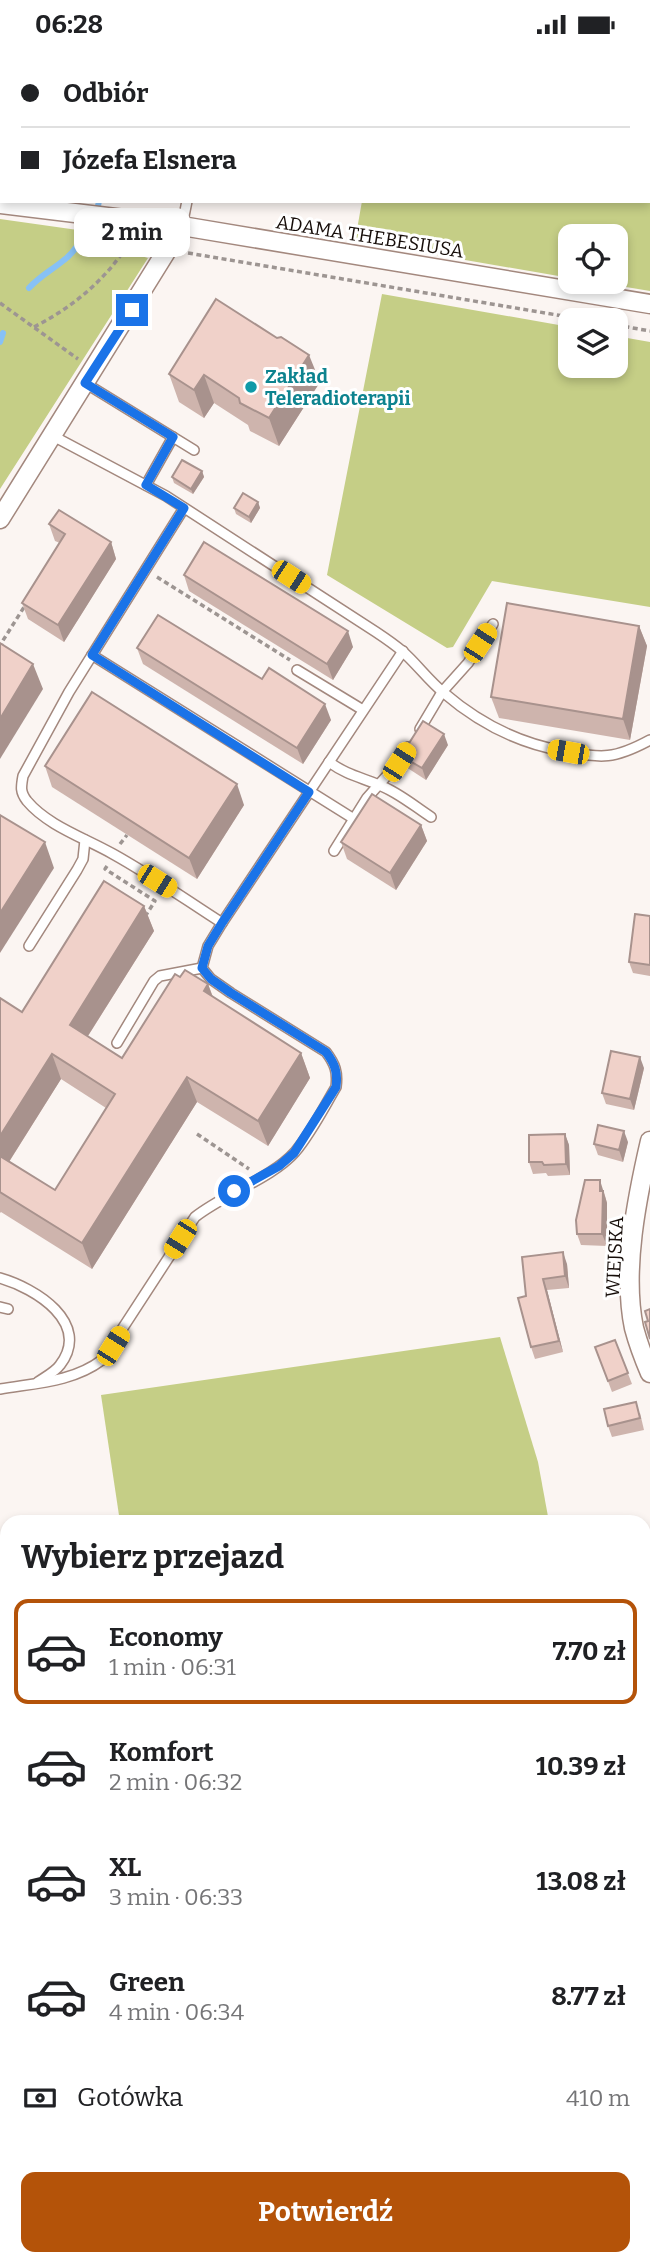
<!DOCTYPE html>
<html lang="pl">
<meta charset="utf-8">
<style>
body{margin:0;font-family:Bitter,serif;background:#f6f6f6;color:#202124;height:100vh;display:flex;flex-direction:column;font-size:26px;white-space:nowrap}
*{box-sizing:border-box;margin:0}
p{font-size:23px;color:#757577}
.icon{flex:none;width:38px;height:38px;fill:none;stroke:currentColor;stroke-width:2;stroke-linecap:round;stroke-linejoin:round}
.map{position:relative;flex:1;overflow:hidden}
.sheet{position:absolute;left:0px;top:1466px;width:651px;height:751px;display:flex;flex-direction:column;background:#fff;border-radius:21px 21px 0 0;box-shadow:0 4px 10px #0003}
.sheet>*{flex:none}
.hud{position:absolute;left:0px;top:0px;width:651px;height:154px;box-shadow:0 4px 10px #0003;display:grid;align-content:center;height:154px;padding:0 21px;background:#fff}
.tools{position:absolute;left:558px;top:175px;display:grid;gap:14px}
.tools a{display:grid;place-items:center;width:70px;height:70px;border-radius:14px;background:#fff;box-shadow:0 4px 10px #0003;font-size:35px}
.end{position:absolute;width:32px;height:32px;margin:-16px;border:9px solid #1a73e8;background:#fff;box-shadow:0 0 0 4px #fff}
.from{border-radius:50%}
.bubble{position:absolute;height:49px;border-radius:14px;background:#fff;box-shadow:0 4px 10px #0003;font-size:23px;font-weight:700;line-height:49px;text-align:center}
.car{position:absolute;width:21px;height:42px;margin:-21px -10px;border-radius:9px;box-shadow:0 0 5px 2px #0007;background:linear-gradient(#f5c518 24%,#345 0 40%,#f5c518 0 76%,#345 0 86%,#f5c518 0)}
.hud b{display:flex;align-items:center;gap:24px;height:66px;font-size:26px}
.hud b+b{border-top:2px solid #e0e0e0}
.hud i{width:18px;height:18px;background:#202124}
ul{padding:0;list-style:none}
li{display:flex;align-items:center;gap:21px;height:105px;margin:0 14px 10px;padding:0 7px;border:4px solid transparent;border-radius:14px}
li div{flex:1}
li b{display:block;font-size:26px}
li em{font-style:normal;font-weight:700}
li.current{border-color:#b45309}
li>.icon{width:63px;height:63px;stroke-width:1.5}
h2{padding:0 21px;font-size:32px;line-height:84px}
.pay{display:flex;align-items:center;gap:18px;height:77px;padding:0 21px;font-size:26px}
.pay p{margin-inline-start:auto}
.button{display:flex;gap:14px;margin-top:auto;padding:14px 21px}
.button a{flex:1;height:80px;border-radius:14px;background:#b45309;color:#fff;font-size:28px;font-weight:700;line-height:80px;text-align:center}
.status{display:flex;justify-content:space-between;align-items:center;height:49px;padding:0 35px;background:#fff;direction:ltr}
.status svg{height:19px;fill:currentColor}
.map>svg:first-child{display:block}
.green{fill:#c5ce86}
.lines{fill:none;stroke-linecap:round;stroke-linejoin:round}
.stream{stroke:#87c1f6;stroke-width:6}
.lane-casing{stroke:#a3887e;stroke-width:12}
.street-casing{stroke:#a3887e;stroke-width:21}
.path{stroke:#9d9592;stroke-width:3.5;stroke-dasharray:5 3.5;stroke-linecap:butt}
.lane{stroke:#fff;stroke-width:9}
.street{stroke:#fff;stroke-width:18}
.wall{fill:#ceb4ad;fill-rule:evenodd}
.shaded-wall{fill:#a8928d}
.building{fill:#f0d1c9;stroke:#a8928d;stroke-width:2}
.route{stroke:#1a73e8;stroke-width:9}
.culture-dot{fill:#0f9aa8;stroke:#fff;stroke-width:2.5}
.labels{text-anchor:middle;stroke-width:6;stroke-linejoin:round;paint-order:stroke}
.street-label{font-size:19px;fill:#160d09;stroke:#fff}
.culture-label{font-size:19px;font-weight:bold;fill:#0d838f;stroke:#fff;text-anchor:start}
</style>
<div class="status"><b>06:28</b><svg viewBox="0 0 49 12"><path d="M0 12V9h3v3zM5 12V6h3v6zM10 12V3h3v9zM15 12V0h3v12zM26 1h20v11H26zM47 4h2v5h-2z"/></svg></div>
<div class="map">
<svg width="650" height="2216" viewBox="0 0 650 2216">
<rect width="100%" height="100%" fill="#fbf5f2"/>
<g class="green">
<path d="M0,0h195l-193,2v134z"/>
<path d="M388,0h262v242l-54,-9h20v-46h-46v42l-215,-37 7,-40h287v-150h-262z"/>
<path d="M0,170l113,16 1,13 34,10 -148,231z"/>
<path d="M382,245l188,33v39h46v-30l34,6v265l-158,-26 -39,66 -6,1 -120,-73z"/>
<path d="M500,1288l38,125 11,60h-429l-19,-127z"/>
<path d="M650,1732v182l-6,-22v-154z"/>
<path d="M7,2120v90h534l2,6h-543v-91z"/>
</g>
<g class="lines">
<g class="stream">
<path d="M78,2l1,-2"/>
<path d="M98,157l1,-5"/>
<path d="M29,239c11,-12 23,-18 35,-28 11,-8 17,-20 23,-31"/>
<path d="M0,293l3,-9"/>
<path d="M644,1738l6,-6"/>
<path d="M0,2172l7,-3"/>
<path d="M193,2210l6,6"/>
<path d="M388,2216l6,-6"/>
</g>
<g class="lane-casing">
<g id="lane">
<path d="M182,177l5,-25"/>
<path d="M85,334l109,67"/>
<path d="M53,387l113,60 210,136c9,6 18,12 26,19 15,13 26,29 42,42 35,30 73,50 119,58 40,7 50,9 87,-11"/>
<path d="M146,436l27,-48"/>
<path d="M184,459l-115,184 -46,84c-2,11 -3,16 4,25 21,25 58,37 86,53 38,21 73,46 109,69"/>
<path d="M92,606l262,164"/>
<path d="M297,621l66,40"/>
<path d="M420,680l22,-37 26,-29 25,-39"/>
<path d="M329,713c18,13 31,15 50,23 19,7 35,21 52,32"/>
<path d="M334,802l33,-53 32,-36 9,-15"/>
<path d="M29,897l48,-76 6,-11 2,-19"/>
<path d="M117,994l37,-62 6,-5 42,-8"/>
<path d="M0,1229c35,10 92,45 60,87 -5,7 -15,12 -22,17"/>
<path d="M0,1258l8,2"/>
<path d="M0,1340c35,-6 73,-7 102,-29l93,-143c29,-23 77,-39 100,-65 16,-19 28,-43 41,-65 2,-15 -1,-23 -10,-35l-95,-59 -20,-14 -9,-11 6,-22 14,-23 181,-272"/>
</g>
</g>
<g class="street-casing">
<g id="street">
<path d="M0,155l182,22 468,78"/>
<path d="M0,470l182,-293"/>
<path d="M650,1092c-13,56 -28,130 -16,187 4,15 10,31 16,45"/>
<path d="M644,1678l6,-7"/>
<path d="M0,1956l7,-3"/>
</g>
</g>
<g class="path">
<path d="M60,2l2,-2"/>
<path d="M190,2v-2"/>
<path d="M0,4h2"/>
<path d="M188,204l399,67"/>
<path d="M0,254l78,56"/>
<path d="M616,276l34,6"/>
<path d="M34,278c37,-19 68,-44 91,-78l18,3"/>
<path d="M157,528l133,83"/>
<path d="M0,608l2,-15 24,-38"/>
<path d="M120,795l7,-9"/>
<path d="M107,817l-2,3 50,32 -9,14"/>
<path d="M197,1085l52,35"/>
</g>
<use href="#lane" class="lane"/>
<use href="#street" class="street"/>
</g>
<g class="wall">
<path d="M169,325l151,8 -41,64 -29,-15 -2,-6 -34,-22 -10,15 -25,-16z"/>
<path d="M202,422l2,6 -11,17 -19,-11 -2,-6z"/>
<path d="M258,453l2,6 -9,15 -15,-9 -2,-6z"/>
<path d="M49,475l62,18 5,17 -52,83 -36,-23 -6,-16 38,-60 -5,-2z"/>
<path d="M184,526l169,72 -20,33 -144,-89z"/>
<path d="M639,577l8,20 -17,94 -131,-22 -8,-21z"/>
<path d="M137,599l125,31 69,41 -28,44 -160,-100z"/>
<path d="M448,696l-22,35 -20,-13 -5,-11z"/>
<path d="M45,717l199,39 -47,74 -145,-92z"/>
<path d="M421,776l6,16 -31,49 -49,-31 -6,-17z"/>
<path d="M144,857l10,25 -66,105 34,22 58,-81 28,7 5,13 88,56 9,25 -42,68 -71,-44 -105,167 -91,-57 -1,1v-215l22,14zM61,1030l45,29 -51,82 -46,-28z"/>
<path d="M650,867v60l-17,-3 -4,-11z"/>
<path d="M644,1019l-10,42 -28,-6 -4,-11z"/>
<path d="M565,1085l4,11 1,30 -22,1 -2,-3 -13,1 -4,-12z"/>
<path d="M628,1093l-5,20 -25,-7 -4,-11z"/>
<path d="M604,1143l3,11v43l-26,-1 -4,-11z"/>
<path d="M522,1208l45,7 2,24 -22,2 16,62 -28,7 -4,-12z"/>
<path d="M615,1291l17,44 -20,8 -17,-45z"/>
<path d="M640,1364l4,17 -32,7 -4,-11z"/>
<path d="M650,1556v51l-6,-17z"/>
<path d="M7,1875v39l-6,1 2,8h-3v-46z"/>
</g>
<g class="shaded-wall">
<path d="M359,0h15l-1,2h-15z"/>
<path d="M309,306l11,27 -41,64 -10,-28z"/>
<path d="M204,326l10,28 -10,15 -10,-28z"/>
<path d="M202,422l2,6 -11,17 -2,-5z"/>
<path d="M258,453l2,6 -9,15 -2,-6z"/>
<path d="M111,493l5,17 -52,83 -6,-17z"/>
<path d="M639,577l8,20 -17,94 -7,-21z"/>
<path d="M348,582l5,16 -20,33 -6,-16z"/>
<path d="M33,615l10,25 -43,70v-40z"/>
<path d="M325,655l6,16 -28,44 -6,-16z"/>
<path d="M444,685l4,11 -22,35 -4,-12z"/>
<path d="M237,735l7,21 -47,74 -8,-21z"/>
<path d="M421,776l6,16 -31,49 -6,-17z"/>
<path d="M45,793l9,26 -54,85v-40z"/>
<path d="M144,857l10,25 -75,119 -9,-25z"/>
<path d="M208,935l9,25 -13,-18z"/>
<path d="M301,1004l9,25 -42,68 -10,-25z"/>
<path d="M52,1005l9,25 -61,97v-40z"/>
<path d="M640,1008l4,11 -10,42 -4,-11z"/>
<path d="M187,1028l10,25 -105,167 -10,-26z"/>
<path d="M624,1082l4,11 -5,20 -4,-12z"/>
<path d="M565,1085l4,11 1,30 -4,-11z"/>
<path d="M600,1131l7,23v43l-5,-12z"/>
<path d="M563,1203l4,12 2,24 -4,-12z"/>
<path d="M543,1230l4,11 16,62 -4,-11z"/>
</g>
<g class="building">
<path d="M214,0h145l-1,2h-145z"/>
<path d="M216,250l61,39 4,-1 28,18 -40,63 -29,-15 -1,-5 -35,-23 -10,15 -25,-16z"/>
<path d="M182,411l20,11 -11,18 -19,-12z"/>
<path d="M243,444l15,9 -9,15 -15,-9z"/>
<path d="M59,461l52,32 -53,83 -36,-22 43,-69 -16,-10z"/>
<path d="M204,493l144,89 -21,33 -143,-89z"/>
<path d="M507,554l132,23 -16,93 -132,-22z"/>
<path d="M158,566l104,64 7,-11 56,36 -28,44 -160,-100z"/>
<path d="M0,594l33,21 -33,55z"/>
<path d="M92,643l145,92 -48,74 -144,-92z"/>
<path d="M423,672l21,13 -22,34 -21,-12z"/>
<path d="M372,745l49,31 -31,48 -49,-31z"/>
<path d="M0,766l45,27 -45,71z"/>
<path d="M104,832l40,25 -74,119 52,33 53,-84 5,3 5,-7 23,14 -4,7 97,62 -43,68 -71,-44 -105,166 -82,-51v-36l55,34 60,-96 -63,-40 -52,82v-138l22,14z"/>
<path d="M635,865l15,2v49l-21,-3z"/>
<path d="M611,1002l29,6 -10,42 -28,-6z"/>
<path d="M598,1076l26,6 -5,19 -25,-6z"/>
<path d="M565,1085l1,30 -22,1 -2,-3h-13v-27z"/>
<path d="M585,1131h15v11h3l-1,43h-25l-1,-14z"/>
<path d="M563,1203l2,24 -22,3 16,62 -28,6 -13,-49 8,-2 -4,-39z"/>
<path d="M650,1260v30l-5,-17 3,-1 -3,-10z"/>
<path d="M615,1291l13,33 -20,8 -13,-34z"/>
<path d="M636,1353l4,16 -32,8 -4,-17z"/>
<path d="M650,1556v38l-4,2 -2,-6v-32z"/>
<path d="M7,1875v23l-7,2v-23z"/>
</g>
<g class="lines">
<path class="route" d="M132,261l-47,73 88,54 -27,48 38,23 -92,147 217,137 -87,131 -14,23 -6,22 9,11 20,14 95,59c9,12 12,20 10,35l-42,66 -15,13 -45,25"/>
</g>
<circle class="culture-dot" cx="251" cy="338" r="7"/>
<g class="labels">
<g class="street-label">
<text transform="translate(370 187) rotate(9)" y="7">ADAMA THEBESIUSA</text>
<text transform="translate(614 1208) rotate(-87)" y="7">WIEJSKA</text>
</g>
<g class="culture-label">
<text x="265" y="334">Zakład<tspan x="265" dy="22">Teleradioterapii</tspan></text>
</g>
</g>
</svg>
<div class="tools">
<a><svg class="icon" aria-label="locate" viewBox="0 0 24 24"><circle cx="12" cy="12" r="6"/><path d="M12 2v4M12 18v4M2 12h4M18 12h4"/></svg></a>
<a><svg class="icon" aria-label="layers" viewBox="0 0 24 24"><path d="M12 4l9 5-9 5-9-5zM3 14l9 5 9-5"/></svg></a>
</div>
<i class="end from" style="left:234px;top:1142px"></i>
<i class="end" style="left:132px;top:261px"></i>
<div class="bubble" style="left:74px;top:159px;width:116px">2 min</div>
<i class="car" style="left:291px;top:528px;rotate:123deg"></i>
<i class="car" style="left:480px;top:594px;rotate:33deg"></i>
<i class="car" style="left:568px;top:703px;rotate:280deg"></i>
<i class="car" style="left:399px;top:713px;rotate:33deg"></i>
<i class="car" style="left:157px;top:832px;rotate:122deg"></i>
<i class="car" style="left:180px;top:1190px;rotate:212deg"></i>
<i class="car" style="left:113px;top:1297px;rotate:32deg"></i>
<div class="hud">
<b><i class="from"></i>Odbiór</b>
<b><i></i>Józefa Elsnera</b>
</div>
<section class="sheet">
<h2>Wybierz przejazd</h2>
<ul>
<li class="current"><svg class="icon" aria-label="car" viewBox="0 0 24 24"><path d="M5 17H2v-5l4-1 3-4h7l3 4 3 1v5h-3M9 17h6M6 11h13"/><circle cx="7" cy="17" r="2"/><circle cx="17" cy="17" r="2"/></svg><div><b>Economy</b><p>1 min · 06:31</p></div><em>7.70 zł</em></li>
<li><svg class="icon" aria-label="car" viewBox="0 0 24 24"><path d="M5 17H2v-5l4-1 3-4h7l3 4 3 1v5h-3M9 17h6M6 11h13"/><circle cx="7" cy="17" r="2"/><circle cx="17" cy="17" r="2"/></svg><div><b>Komfort</b><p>2 min · 06:32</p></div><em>10.39 zł</em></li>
<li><svg class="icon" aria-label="car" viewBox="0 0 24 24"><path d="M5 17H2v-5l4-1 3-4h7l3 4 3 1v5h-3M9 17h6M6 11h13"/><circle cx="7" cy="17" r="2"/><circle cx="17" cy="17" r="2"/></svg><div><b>XL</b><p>3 min · 06:33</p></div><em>13.08 zł</em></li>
<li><svg class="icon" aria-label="car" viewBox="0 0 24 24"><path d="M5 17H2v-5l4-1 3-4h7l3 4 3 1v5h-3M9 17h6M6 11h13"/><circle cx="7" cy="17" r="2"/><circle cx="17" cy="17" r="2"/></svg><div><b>Green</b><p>4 min · 06:34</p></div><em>8.77 zł</em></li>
</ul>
<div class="pay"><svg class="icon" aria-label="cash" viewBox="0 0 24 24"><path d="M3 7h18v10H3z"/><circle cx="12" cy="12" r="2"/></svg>Gotówka<p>410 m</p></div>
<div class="button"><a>Potwierdź</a></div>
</section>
</div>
